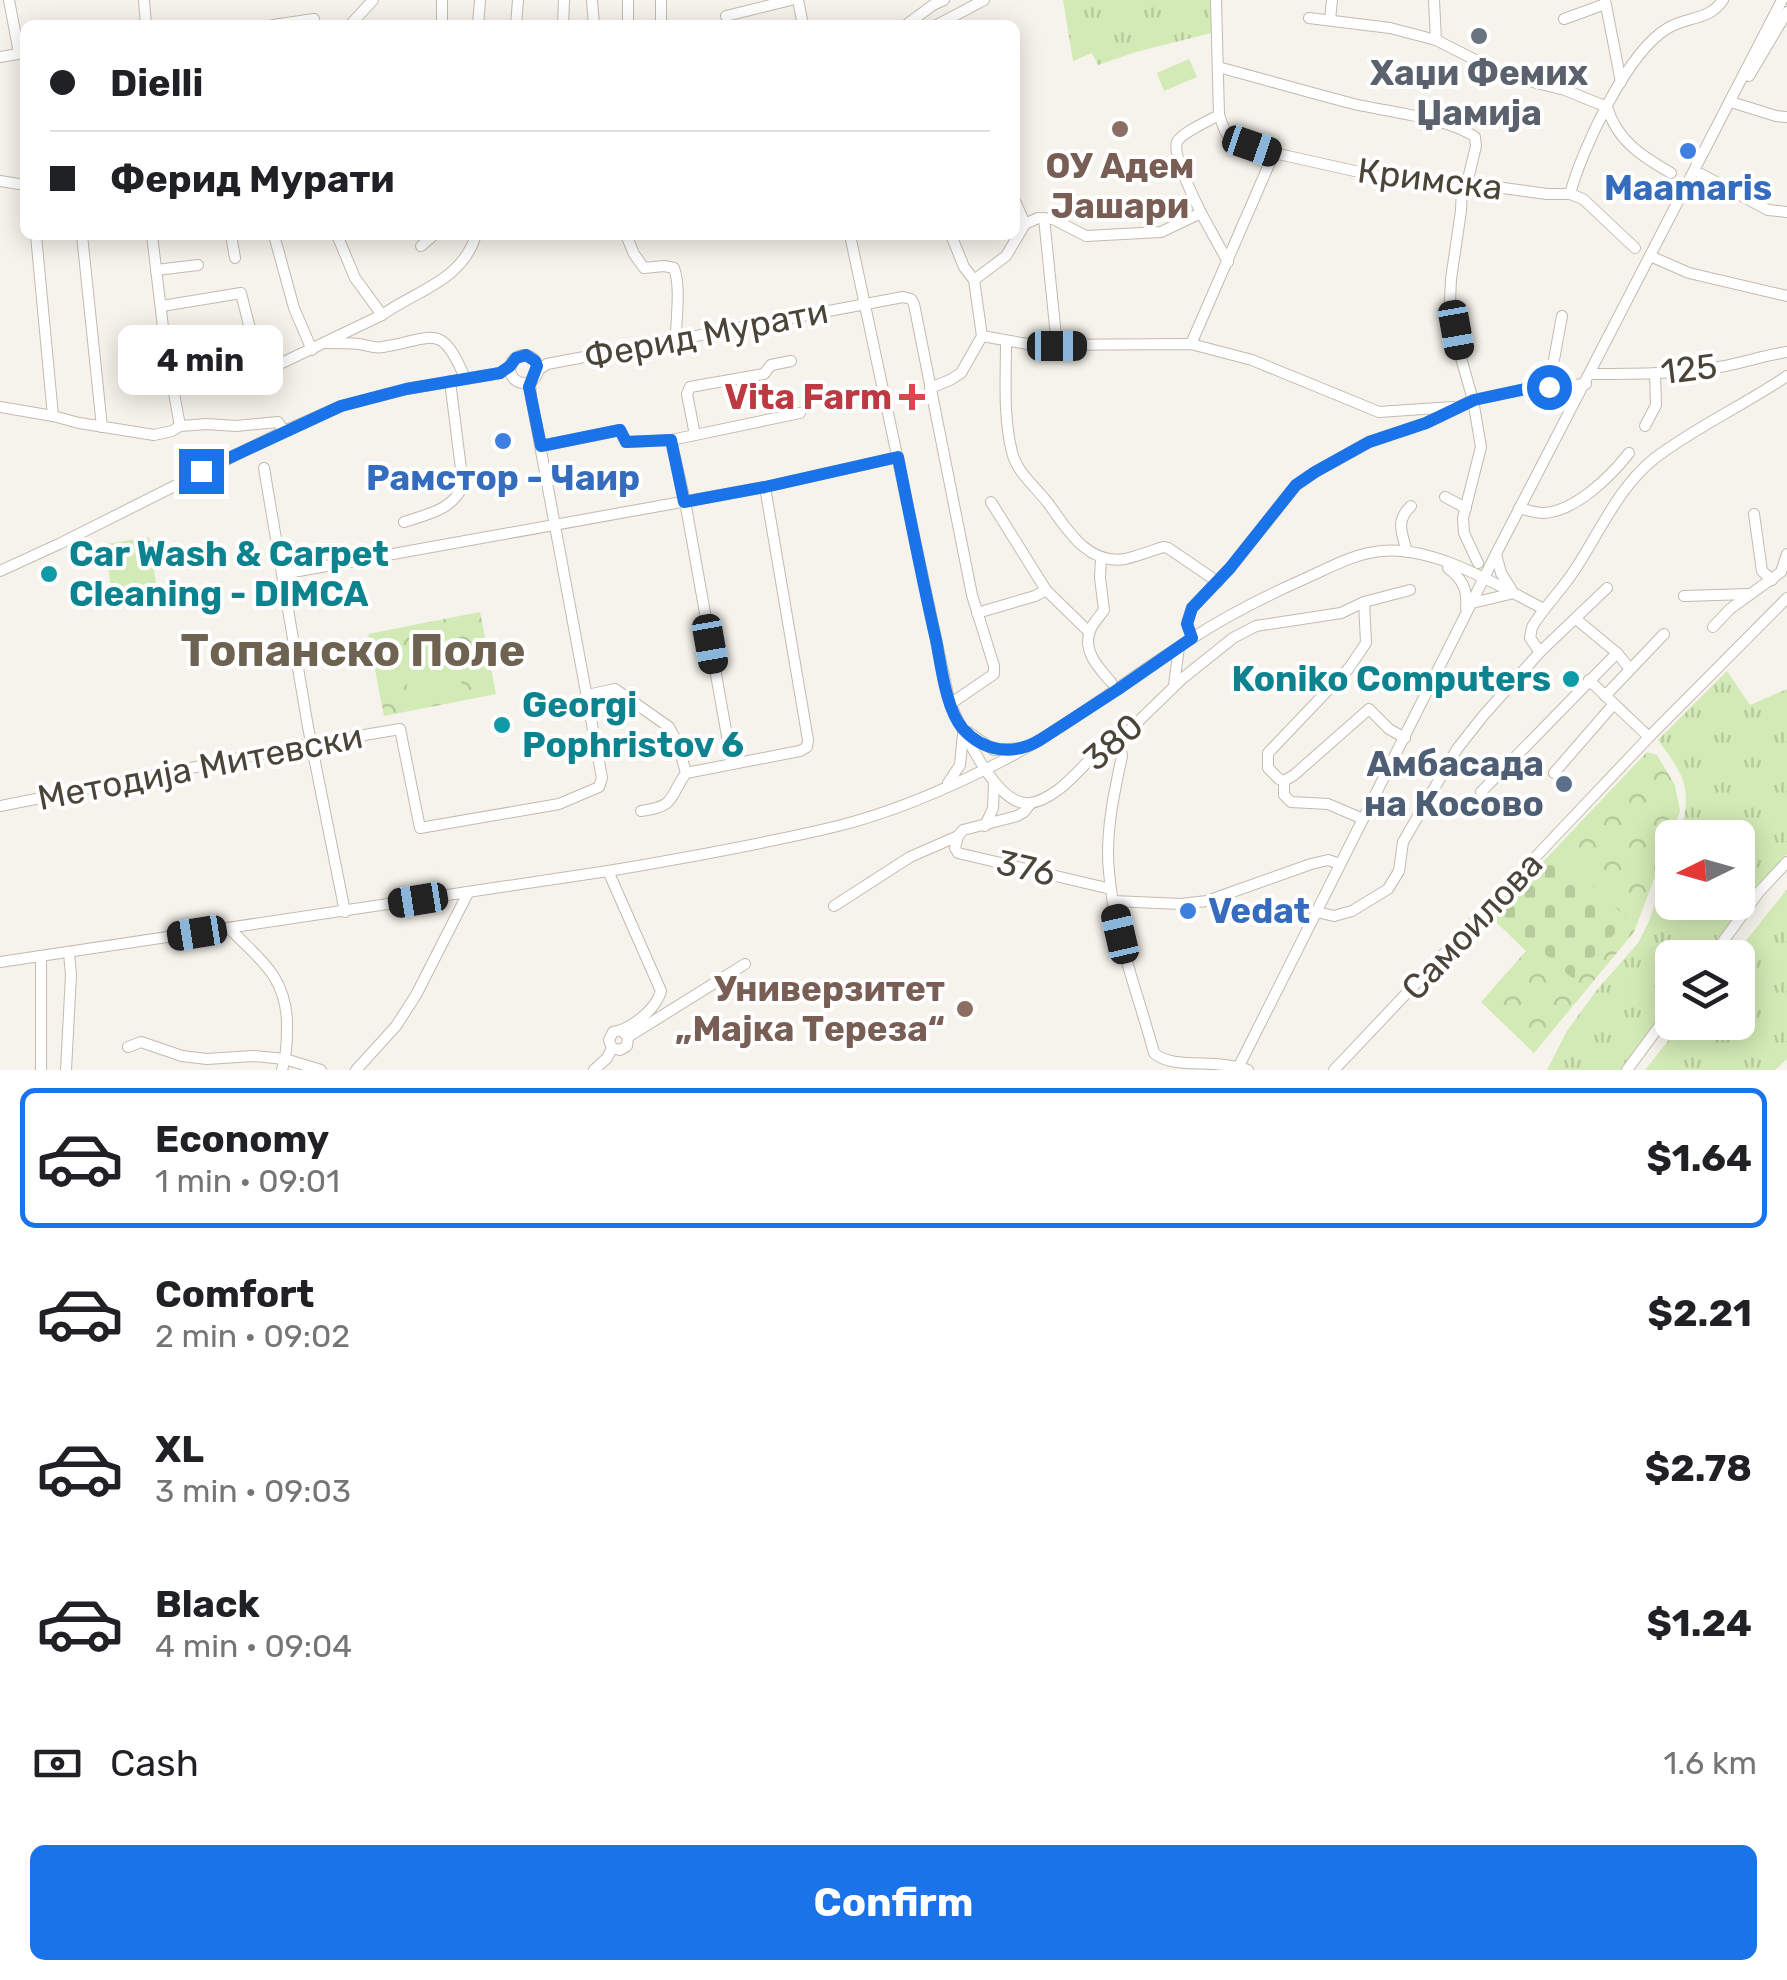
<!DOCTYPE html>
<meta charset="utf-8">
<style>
body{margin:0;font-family:Rubik,sans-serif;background:#f6f6f6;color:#202124;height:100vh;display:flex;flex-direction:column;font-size:38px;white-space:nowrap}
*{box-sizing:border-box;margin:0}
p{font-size:32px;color:#757577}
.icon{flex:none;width:55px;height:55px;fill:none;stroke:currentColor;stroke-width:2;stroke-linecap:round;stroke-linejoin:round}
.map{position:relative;height:1070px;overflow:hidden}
.panel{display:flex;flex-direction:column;background:#fff;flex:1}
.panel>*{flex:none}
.banner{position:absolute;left:20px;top:20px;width:1000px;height:220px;border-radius:15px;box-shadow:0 5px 25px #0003;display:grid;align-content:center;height:220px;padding:0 30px;background:#fff}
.needle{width:65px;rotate:265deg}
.buttons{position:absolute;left:1655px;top:820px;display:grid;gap:20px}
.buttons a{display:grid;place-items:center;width:100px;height:100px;border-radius:15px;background:#fff;box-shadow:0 5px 25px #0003;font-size:50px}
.end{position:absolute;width:45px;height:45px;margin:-22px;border:12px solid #1a73e8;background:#fff;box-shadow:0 0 0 5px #fff}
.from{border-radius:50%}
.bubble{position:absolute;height:70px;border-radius:15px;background:#fff;box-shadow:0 5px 25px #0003;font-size:32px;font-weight:700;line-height:70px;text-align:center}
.car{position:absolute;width:30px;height:60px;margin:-30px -15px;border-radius:12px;box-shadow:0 0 8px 2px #0007;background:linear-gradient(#222 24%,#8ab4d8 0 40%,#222 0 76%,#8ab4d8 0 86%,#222 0)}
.banner b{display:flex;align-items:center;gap:35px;height:95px;font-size:38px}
.banner b+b{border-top:2px solid #e0e0e0}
.banner i{width:25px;height:25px;background:#202124}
ul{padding:18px 0 0;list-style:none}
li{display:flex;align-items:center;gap:30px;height:140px;margin:0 20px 15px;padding:0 10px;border:5px solid transparent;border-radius:15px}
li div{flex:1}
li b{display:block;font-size:38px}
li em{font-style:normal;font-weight:700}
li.current{border-color:#1a73e8}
li>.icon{width:90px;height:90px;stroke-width:1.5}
.pay{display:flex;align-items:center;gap:25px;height:110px;padding:0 30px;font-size:38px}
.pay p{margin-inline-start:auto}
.button{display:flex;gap:20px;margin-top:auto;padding:20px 30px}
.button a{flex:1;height:115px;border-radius:15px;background:#1a73e8;color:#fff;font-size:40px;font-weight:700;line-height:115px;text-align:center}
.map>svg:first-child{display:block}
.grass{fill:url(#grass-tufts)}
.forest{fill:url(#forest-crowns)}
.cemetery{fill:url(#cemetery-stones)}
.pitch{fill:#d2eab5}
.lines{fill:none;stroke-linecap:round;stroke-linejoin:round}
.minor-casing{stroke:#c2bbae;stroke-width:12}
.minor{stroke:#fff;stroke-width:10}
.route{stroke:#1a73e8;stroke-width:12}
.worship-dot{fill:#6b7280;stroke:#fff;stroke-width:4}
.education-dot{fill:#8d6e63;stroke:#fff;stroke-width:4}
.shop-dot{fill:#3f7fe0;stroke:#fff;stroke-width:4}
.health-dot{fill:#e0444e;stroke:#fff;stroke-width:4}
.culture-dot{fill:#0f9aa8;stroke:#fff;stroke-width:4}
.service-dot{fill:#5c6f8a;stroke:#fff;stroke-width:4}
.labels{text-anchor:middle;stroke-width:8;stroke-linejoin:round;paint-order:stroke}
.worship-label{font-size:35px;font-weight:bold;fill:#5b616d;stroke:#fff}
.education-label{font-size:35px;font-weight:bold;fill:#785e54;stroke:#fff}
.street-label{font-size:35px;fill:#4b4439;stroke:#fff}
.shop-label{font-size:35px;font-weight:bold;fill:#366cbe;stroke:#fff}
.health-label{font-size:35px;font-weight:bold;fill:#be3a42;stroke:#fff;text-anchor:end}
.culture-label{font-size:35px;font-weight:bold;fill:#0d838f;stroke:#fff;text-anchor:start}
.service-label{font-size:35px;font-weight:bold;fill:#4e5e75;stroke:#fff;text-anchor:end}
.district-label{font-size:45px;font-weight:bold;fill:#6e6250;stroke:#fff}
</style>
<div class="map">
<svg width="1787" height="1070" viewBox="0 0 1787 1070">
<defs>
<pattern id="grass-tufts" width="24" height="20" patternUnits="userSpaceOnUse" patternTransform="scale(2.5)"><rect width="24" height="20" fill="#d2eab5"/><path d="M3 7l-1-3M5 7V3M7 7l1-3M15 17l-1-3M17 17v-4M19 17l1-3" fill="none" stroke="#b6ca9c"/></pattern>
<pattern id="forest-crowns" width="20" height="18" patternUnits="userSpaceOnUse" patternTransform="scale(2.5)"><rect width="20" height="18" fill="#d2eab5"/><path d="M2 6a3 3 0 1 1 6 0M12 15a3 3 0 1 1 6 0" fill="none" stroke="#b6ca9c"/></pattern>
<pattern id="cemetery-stones" width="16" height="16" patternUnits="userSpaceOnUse" patternTransform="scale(2.5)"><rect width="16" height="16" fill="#d2eab5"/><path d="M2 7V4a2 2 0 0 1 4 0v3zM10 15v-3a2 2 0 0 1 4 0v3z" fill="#b6ca9c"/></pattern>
</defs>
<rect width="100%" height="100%" fill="#f6f3ec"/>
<g class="grass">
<path d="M1063,0h151l1,32 -79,20 -38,13 -6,-12 -19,8z"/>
<path d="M1727,671l23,34 37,-16v165l-30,32 -53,71 -32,1v43l-50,69h-75l20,-39 29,-40 42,-48 11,-22 23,-65v46h66v-64l-59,-1c14,-47 7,-59 -21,-97z"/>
<path d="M1787,889v170l-12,11h-130l37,-47 56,-1v-64l-5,-1z"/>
</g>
<g class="forest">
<path d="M480,612l16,82 -112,22 -16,-82z"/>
<path d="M1647,752l10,3 18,30 5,26 -46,121 -100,121 -53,-51 45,-51 -35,-34z"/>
</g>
<path class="cemetery" d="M1559,854l69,65 -55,60 -72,-64z"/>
<g class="pitch">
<path d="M1189,59l8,18 -33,14 -7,-18z"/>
<path d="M149,537l7,46 -45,6 -6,-45z"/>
<path d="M458,664l5,27 -53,11 -5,-28z"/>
</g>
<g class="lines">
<g class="minor-casing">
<g id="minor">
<path d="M9,0l10,53"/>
<path d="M144,0l2,25"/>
<path d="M442,0v25"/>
<path d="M592,0l2,25"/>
<path d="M628,0v25"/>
<path d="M798,0l5,25"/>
<path d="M1216,0l3,115 6,16 5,7 44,15 121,27 72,3 80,11h23l13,5 52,49"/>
<path d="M1434,0l2,40"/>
<path d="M1605,0l16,82"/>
<path d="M726,16l65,-16"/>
<path d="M1309,18l81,10 46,12 69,35 60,15 42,17"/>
<path d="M1564,19l41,-15"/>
<path d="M1330,20l2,-20"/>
<path d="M273,25l41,-6"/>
<path d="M350,25l23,-25"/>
<path d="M478,25l2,-25"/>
<path d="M516,25l2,-25"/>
<path d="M563,25l1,-25"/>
<path d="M661,25v-25"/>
<path d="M906,25l27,-20 11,-5"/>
<path d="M937,25l47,-25"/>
<path d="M0,57l24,-4"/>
<path d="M1218,67c45,12 90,25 136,37 34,8 94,14 121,33l1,9 -9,37"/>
<path d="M1749,76l38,-64"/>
<path d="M1731,102l45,14 11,1"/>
<path d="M1607,107c10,34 36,50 64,66"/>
<path d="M1701,174l67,36 19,2"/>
<path d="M0,181l25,4"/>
<path d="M1462,183l-1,28 -10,68 -1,22 9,50 14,49 8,47 -18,71 1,15 14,30"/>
<path d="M1570,194c12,-45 57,-142 98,-166 20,-12 41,-7 55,-28"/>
<path d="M1015,201l10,23 13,-6 15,1 33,17 75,-4 40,-19c-6,-13 -29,-57 -24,-71 4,-9 33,-22 42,-27"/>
<path d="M1201,213l27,49"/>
<path d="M1044,218l13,128"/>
<path d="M36,235l17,181"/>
<path d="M82,235l20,192"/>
<path d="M152,235l13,109 15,82"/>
<path d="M231,235l4,23"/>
<path d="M274,235l20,73 18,42"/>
<path d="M337,235l18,43 27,37"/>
<path d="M626,235l8,19 10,14 20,-2 10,2c7,20 2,48 2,71"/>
<path d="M850,235l100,469c13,25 46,104 80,99 9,-1 21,-8 28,-13 17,-13 30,-30 45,-44l6,-4 6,2 68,-66 50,-40 23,-12 85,-13 23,-11 46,-12"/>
<path d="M421,246l13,-11"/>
<path d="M1650,256l39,17 98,23"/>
<path d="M156,270l42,-5"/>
<path d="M974,280l32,-24 19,-32"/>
<path d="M162,306l79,-13 11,44 13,34 117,-56c35,-25 80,-34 94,-80"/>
<path d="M982,336l51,9 158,-1 61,16 127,52 74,-5"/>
<path d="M1006,342c0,35 -3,75 6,110 5,21 23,34 36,51 19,26 39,62 77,56 13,-3 26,-8 38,-12l5,1 50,34"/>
<path d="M326,343c11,0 22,0 33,1 8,1 16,5 24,3 52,-9 58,-25 82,31"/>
<path d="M1191,344l83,-191"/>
<circle cx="524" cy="369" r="14"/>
<path d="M537,371l10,-7 356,-67 8,2 3,5 58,291 22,71v8l-44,30"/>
<path d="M1591,374c44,0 90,0 134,-8 21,-4 41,-11 62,-14"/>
<path d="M1549,387l13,-71"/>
<path d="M930,388l20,-8 11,-7 21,-37 -8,-56 -10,-13 -13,-32"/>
<path d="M172,390l50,-18"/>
<path d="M0,407l53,9 26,7 75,12 18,-4 8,-5 27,-2 29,2 42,-4 6,9"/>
<path d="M1645,426l11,-21 -1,-31"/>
<path d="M695,435l-8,-41 3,-7 74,-13 7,-9 20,-4"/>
<path d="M671,440l14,61 47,263"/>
<path d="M541,446l79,-16 6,12 45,-2 129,-27"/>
<path d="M264,468l44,259 37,185"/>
<path d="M1445,497l21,11"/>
<path d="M991,502l55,88 43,42"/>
<path d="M1519,508c8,2 16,5 24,5 32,-1 68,-37 86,-60"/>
<path d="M1754,514l8,57 10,9"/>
<path d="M404,522c24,-8 49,-12 59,-37l-13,-104"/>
<path d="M1407,552c-5,-19 -12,-31 4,-46"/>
<path d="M1496,554l5,19 10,16"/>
<path d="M1101,557l-1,21 4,32c-4,6 -12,14 -14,21 -8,20 9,37 21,51"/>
<path d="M1448,568c14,11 20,21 18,40"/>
<path d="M0,571l59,-27 225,-113 57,-25 66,-17 93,-16 11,-7"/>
<path d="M282,574l483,-87 133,-30"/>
<path d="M1684,596l65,-2"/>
<path d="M1364,602l2,41 -17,25 -81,85v15l11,11 5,2 10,-6 75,-66 20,20 16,9"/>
<path d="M1472,603l38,-9"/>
<path d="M977,613l58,-17 11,-6"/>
<path d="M1576,619l41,34 13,16"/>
<path d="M1713,627l17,-18 51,-37 6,-18"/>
<path d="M1192,638l-5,-15 5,-15 38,-40 66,-83 19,-13 54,-30 57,-19 47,-23 52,-11 61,-5"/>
<path d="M1540,652l-10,-14 2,-11c12,-20 29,-36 42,-56 25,-37 44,-84 81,-113 41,-31 89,-53 132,-82"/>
<path d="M1589,680l60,57"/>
<path d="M1174,685l5,-38"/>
<path d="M587,695l28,-6 54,38 9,17 8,29c-18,25 -9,33 -45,38"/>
<path d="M1605,696l59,-62"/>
<path d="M968,732l26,18 26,-2"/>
<path d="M1115,744l6,6 1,6c-8,37 -17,78 -13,116 5,62 29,121 45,181 18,17 61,5 94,17"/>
<path d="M686,773l114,-22 7,-4 1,-7 -43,-253"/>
<path d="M1554,773l59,-68"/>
<path d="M1284,781v14l7,7 37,2 35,15"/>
<path d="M948,783l12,-18 3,-31"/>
<path d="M1481,792l136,-139"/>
<path d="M0,806l311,-62 89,-15 20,99 139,-24 40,-17 3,-9 -71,-381 -1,-15"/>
<path d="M985,826l8,-18 1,-25"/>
<path d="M958,836l-3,12 3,5 153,36"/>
<path d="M608,871l53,120c-5,18 -29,38 -48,41l-4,8 3,8 8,2 7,-4 1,-9 -6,-6"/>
<path d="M1113,901l68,3 26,-3 104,-37 17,-4 12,4"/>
<path d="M834,906l76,-49 48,-21 5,-6 54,-14 7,-4 7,-9"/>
<path d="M1317,912l17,4 18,-5 36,-22 11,-18 4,-29 54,-93 26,-33 57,-64 67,-64"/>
<path d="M229,928c30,31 56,47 58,93 0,17 0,33 -5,49"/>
<path d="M41,956v114"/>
<path d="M1711,958l48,-66 28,-30"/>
<path d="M0,962l608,-91c77,-13 155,-27 230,-45 56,-14 111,-38 162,-64 68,-35 127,-83 191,-123 35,-23 75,-43 113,-60 25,-11 51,-26 78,-28 54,-5 116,35 162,58"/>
<path d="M628,1037l117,-73"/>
<path d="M128,1047l13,-5 41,14 25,3 46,-3 32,3 36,11"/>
<path d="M66,1070l5,-95 -2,-22"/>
<path d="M356,1070l40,-44 20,-31 52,-102"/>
<path d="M594,1070l13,-12 5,-10"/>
<path d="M1237,1070l263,-524 282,-546"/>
<path d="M1334,1070l315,-333 138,-139"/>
<path d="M1627,1070l45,-61"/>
</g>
</g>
<use href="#minor" class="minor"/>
</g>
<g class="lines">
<path class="route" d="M201,471l140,-65 65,-17 94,-16 10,-7 6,-8 10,-3 9,6 2,5 -8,21 12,59 79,-16 6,12 45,-2 13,62 81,-15 133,-30c12,61 24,122 38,183 5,25 10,70 27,89 21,23 50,27 77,11l77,-50 75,-52 -5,-14 5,-16 38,-40 66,-83 19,-13 54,-30 57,-19 48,-23 51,-11 24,-2"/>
</g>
<circle class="worship-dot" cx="1479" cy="36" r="10"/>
<g class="education-dot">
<circle cx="1120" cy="129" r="10"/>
<circle cx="965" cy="1009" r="10"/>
</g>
<g class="shop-dot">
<circle cx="1688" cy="151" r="10"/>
<circle cx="503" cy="441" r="10"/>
<circle cx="1188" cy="911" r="10"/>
</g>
<path class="health-dot" d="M907 382h10v10h10v10h-10v10h-10v-10h-10v-10h10z"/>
<g class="culture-dot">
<circle cx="49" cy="574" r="10"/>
<circle cx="1571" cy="679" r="10"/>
<circle cx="502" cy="725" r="10"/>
</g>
<circle class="service-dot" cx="1564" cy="784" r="10"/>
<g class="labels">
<g class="worship-label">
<text x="1479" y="85">Хаџи Фемих<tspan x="1479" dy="40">Џамија</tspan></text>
</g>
<g class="education-label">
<text x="1120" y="178">ОУ Адем<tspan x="1120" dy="40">Јашари</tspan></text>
<text x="945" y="1001" text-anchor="end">Универзитет<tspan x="945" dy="40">„Мајка Тереза“</tspan></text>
</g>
<g class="street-label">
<text transform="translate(1430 179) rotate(7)" y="12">Кримска</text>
<text transform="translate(706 334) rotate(-11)" y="12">Ферид Мурати</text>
<text transform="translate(1689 369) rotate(-7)" y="12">125</text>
<text transform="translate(1113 742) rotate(-41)" y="12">380</text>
<text transform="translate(200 767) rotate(-11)" y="12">Методија Митевски</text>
<text transform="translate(1026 868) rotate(13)" y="12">376</text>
<text transform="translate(1472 926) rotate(-47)" y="12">Самоилова</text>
</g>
<g class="shop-label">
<text x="1688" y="200">Maamaris</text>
<text x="503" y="490">Рамстор - Чаир</text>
<text x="1208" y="923" text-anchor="start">Vedat</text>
</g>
<g class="health-label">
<text x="892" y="409">Vita Farm</text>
</g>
<g class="culture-label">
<text x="69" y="566">Car Wash &amp; Carpet<tspan x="69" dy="40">Cleaning - DIMCA</tspan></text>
<text x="1551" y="691" text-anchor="end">Koniko Computers</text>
<text x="522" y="717">Georgi<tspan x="522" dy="40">Pophristov 6</tspan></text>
</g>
<g class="service-label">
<text x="1544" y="776">Амбасада<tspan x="1544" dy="40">на Косово</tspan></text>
</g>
<g class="district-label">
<text x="353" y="666">Топанско Поле</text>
</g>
</g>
</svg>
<div class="buttons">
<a><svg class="needle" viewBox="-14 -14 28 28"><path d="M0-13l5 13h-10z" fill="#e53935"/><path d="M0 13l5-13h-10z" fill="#757577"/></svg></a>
<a><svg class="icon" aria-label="layers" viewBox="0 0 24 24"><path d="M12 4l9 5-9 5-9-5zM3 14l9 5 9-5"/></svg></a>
</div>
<i class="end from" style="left:1549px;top:387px"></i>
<i class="end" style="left:201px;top:471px"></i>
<div class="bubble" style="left:118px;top:325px;width:165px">4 min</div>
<i class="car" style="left:1252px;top:146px;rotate:109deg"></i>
<i class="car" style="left:1456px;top:330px;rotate:170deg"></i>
<i class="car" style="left:1057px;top:346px;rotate:90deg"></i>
<i class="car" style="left:710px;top:644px;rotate:170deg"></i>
<i class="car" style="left:418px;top:900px;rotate:261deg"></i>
<i class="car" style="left:197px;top:933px;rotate:261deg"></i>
<i class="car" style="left:1120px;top:934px;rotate:347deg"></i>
<div class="banner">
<b><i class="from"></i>Dielli</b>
<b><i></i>Ферид Мурати</b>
</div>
</div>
<section class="panel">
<ul>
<li class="current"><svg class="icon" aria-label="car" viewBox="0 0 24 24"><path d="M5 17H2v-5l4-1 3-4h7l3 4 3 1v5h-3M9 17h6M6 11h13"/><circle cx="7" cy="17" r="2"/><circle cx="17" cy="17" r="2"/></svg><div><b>Economy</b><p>1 min · 09:01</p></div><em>$1.64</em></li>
<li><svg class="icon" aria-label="car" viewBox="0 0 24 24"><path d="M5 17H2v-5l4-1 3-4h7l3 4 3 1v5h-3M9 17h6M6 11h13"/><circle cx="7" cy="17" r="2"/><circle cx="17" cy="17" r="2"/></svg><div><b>Comfort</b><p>2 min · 09:02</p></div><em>$2.21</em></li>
<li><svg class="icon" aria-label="car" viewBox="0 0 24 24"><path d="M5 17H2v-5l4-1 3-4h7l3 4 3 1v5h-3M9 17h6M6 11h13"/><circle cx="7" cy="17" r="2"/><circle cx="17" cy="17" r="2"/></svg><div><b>XL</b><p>3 min · 09:03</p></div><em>$2.78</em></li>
<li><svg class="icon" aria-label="car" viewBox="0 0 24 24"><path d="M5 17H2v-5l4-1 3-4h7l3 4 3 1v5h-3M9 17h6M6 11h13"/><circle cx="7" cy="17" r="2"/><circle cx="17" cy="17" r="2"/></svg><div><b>Black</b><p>4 min · 09:04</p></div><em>$1.24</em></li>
</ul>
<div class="pay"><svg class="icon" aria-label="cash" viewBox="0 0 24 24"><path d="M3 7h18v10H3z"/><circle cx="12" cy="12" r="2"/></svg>Cash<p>1.6 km</p></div>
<div class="button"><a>Confirm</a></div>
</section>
